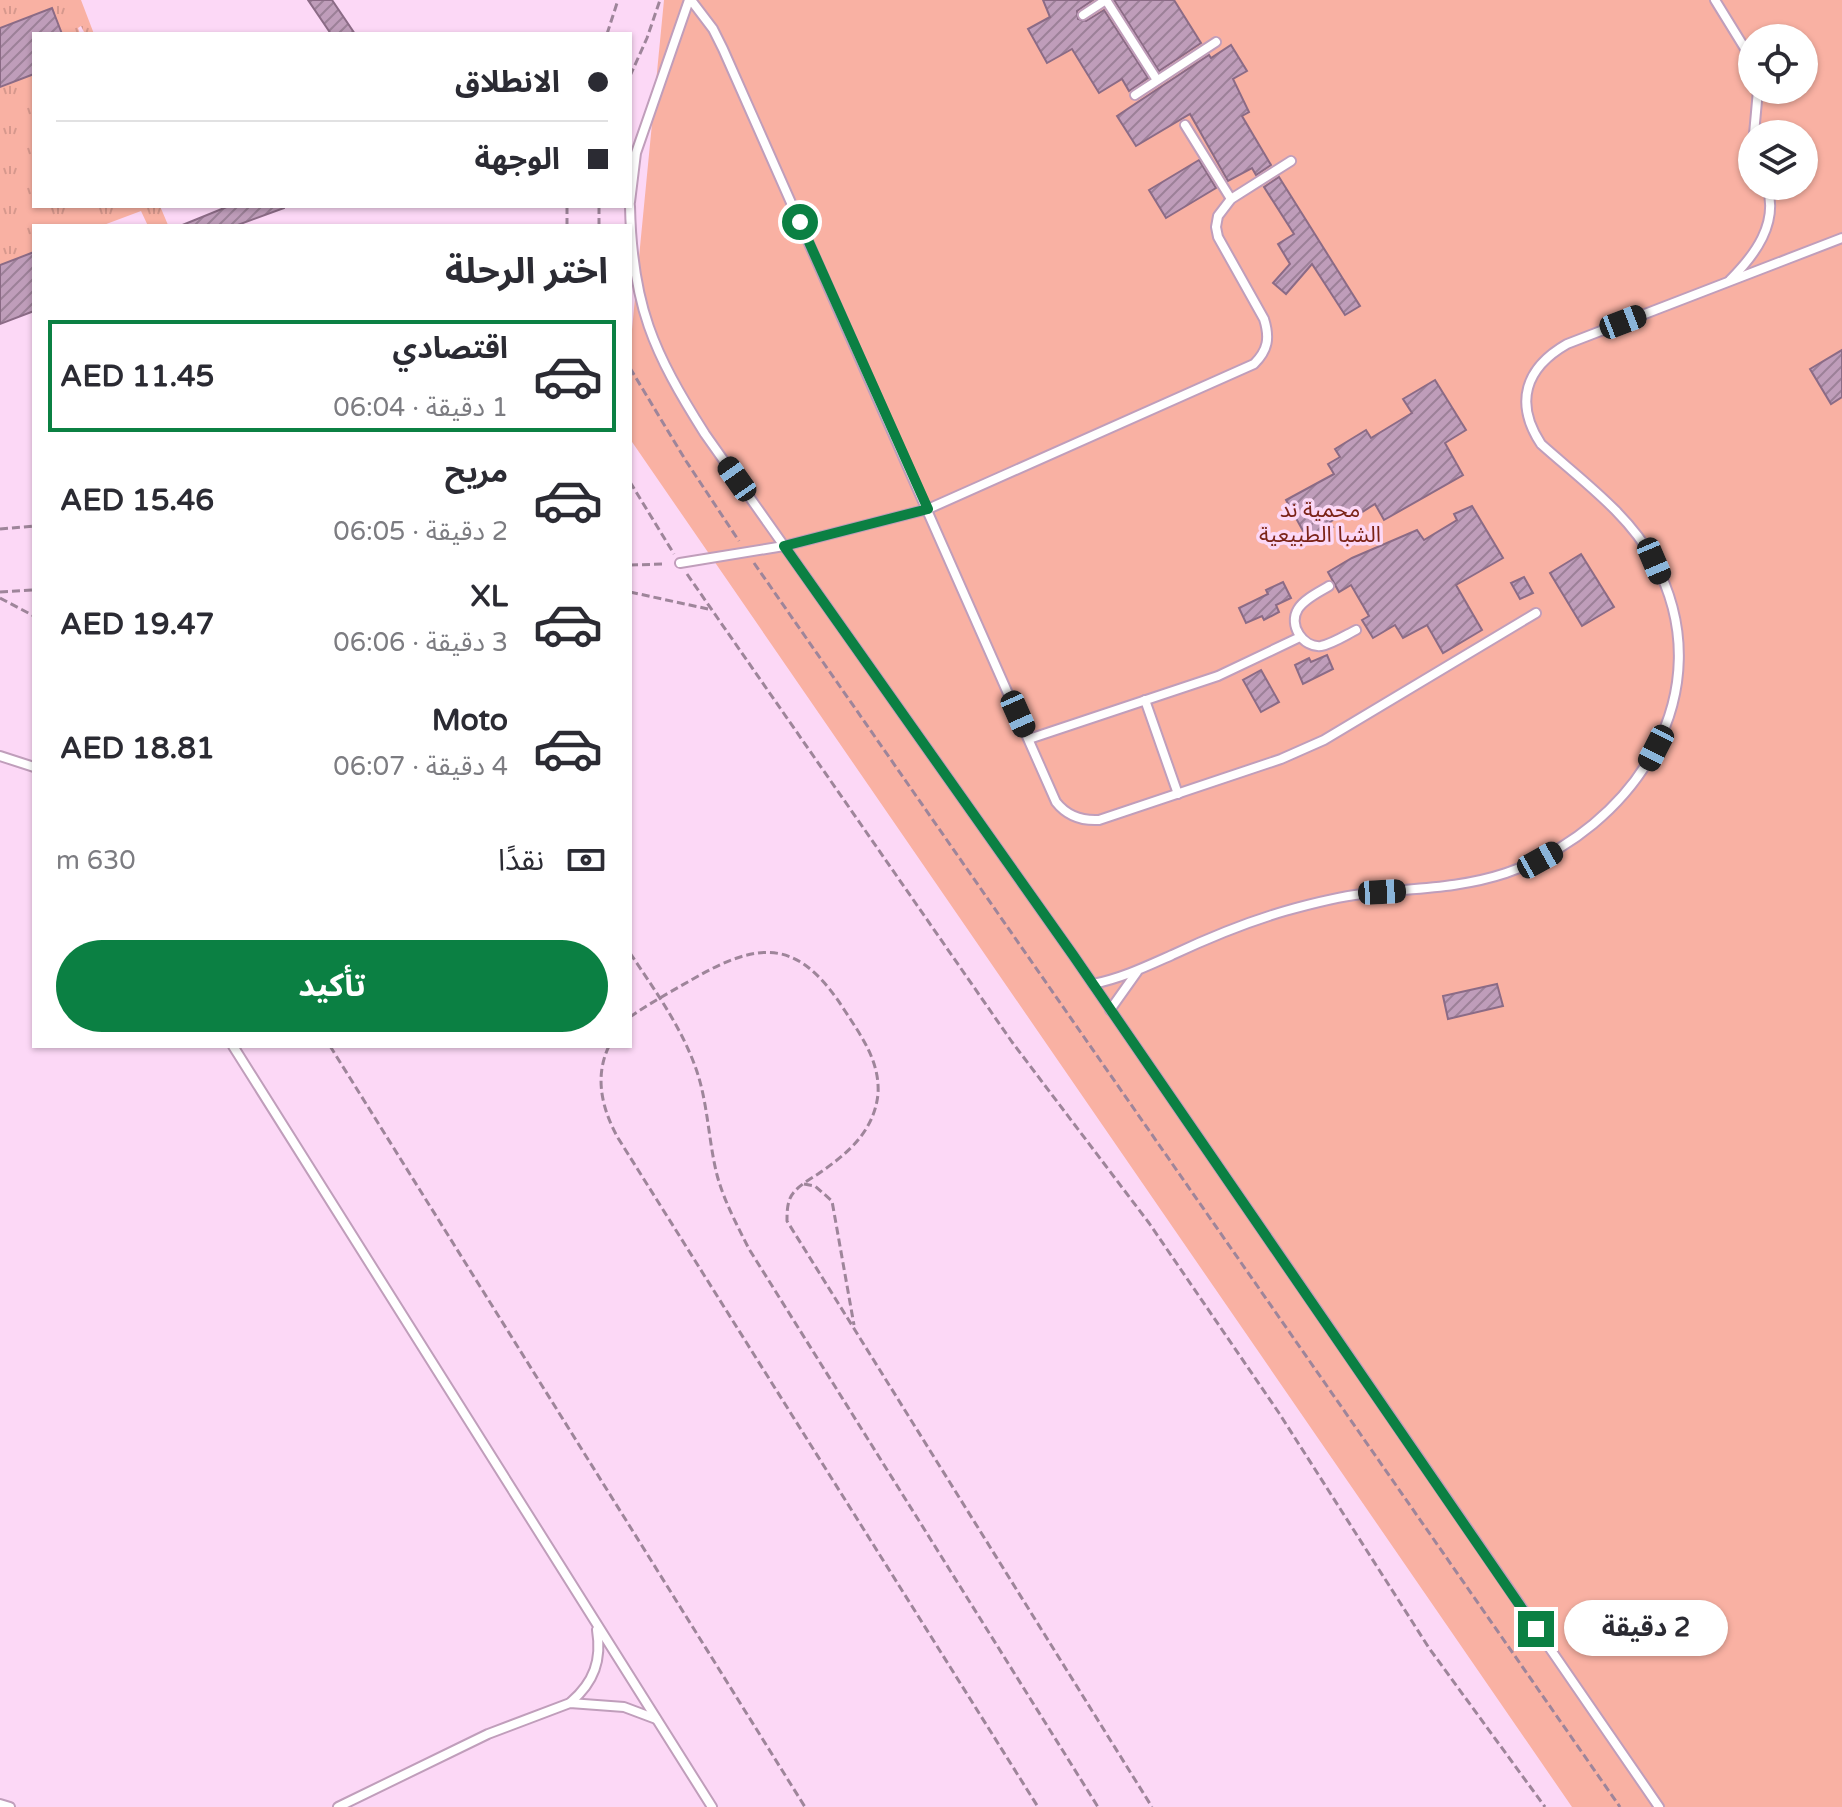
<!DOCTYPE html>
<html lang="ar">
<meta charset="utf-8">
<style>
body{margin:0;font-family:"Varela Round","Noto Sans Arabic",sans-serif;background:#f7f7f7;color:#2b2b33;direction:rtl;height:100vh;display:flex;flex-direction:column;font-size:30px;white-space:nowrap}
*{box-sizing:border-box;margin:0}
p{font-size:26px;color:#7c7c81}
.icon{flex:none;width:44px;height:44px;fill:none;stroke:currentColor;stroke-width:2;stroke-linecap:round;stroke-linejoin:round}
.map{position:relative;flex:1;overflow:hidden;direction:ltr}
.panel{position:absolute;left:32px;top:224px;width:600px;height:824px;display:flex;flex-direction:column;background:#fff;border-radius:0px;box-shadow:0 2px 6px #0004;direction:rtl}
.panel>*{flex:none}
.banner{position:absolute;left:32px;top:32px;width:600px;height:176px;border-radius:0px;box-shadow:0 2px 6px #0004;direction:rtl;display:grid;align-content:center;height:176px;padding:0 24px;background:#fff}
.fabs{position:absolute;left:1738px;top:24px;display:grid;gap:16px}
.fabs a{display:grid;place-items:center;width:80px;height:80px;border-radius:50%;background:#fff;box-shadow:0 2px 6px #0004;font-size:40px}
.end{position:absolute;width:36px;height:36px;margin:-18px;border:10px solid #0b8043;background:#fff;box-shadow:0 0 0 4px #fff}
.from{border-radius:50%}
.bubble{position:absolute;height:56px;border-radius:28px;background:#fff;box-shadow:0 2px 6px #0004;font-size:26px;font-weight:700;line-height:56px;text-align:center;direction:rtl}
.car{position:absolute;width:24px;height:48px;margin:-24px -12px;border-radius:10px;box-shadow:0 0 6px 2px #0007;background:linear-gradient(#222 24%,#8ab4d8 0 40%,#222 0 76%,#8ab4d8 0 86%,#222 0)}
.banner b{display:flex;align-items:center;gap:28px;height:76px;font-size:30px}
.banner b+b{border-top:2px solid #e1e1e2}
.banner i{width:20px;height:20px;background:#2b2b33}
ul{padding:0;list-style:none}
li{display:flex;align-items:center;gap:24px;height:112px;margin:0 16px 12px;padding:0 8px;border:4px solid transparent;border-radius:0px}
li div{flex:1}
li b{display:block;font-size:30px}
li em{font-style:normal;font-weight:700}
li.on{border-color:#0b8043}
li>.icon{width:72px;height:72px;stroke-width:1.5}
h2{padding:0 24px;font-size:36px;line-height:96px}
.pay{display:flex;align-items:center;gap:20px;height:88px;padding:0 24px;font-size:30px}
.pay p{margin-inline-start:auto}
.button{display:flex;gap:16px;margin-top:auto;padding:16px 24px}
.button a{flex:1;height:92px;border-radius:48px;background:#0b8043;color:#fff;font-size:32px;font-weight:700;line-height:92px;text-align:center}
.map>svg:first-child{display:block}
.grass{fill:url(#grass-tufts)}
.park{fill:#f9b1a3;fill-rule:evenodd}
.building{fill:url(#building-hatch);stroke:#8b6b86;stroke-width:2}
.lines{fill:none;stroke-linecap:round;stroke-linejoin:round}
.service-casing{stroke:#c09ebb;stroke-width:12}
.path{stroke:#9e859a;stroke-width:3;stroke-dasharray:8 4;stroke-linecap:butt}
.service{stroke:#fff;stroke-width:8}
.route{stroke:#0b8043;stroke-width:10}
.labels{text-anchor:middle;stroke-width:7;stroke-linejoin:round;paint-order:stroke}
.park-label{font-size:22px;fill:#7b2317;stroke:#fcd8f6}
</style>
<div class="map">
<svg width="1842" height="1807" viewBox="0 0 1842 1807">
<defs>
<pattern id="grass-tufts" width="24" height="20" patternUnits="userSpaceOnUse" patternTransform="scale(2)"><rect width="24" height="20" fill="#f9b1a3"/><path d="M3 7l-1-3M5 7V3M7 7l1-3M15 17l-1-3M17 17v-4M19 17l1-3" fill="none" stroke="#d6988d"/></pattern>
<pattern id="building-hatch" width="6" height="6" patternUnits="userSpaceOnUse" patternTransform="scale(2)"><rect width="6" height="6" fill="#bf9dba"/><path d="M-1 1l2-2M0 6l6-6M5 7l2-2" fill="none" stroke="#9c8098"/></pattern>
</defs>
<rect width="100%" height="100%" fill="#fcd8f6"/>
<g class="grass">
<path d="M0,0h81l13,34h-9l-4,-8 -3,2 2,6h-18l-10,-26 -52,20z"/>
<path d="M34,74v132h126l8,19 -20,1 -7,-15 -40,15h-67v26l-34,13v-178z"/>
</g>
<path class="park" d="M664,0h1178v1807h-270l-942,-1368v-89zM1752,38h52v52h-52zM1752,134h52v52h-52z"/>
<g class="building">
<path d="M308,0h24l23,34h-24z"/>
<path d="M1043,0h50l-16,11 1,8 8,2 18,-11 44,68 -19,13 -7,-12 -23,14 -27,-44 -25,14 -19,-34 22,-12z"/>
<path d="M1114,0h60l27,43 -42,28z"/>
<path d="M52,8l10,26h-28v40l-34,13v-59z"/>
<path d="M1231,45l16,26 -14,8 16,33 -7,4 29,49 -15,10 -4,-7 -24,13 -38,-67 -54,32 -19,-30 92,-61 2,3z"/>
<path d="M1199,160l17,28 -50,30 -17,-28z"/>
<path d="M1279,177l81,129 -15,9 -33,-51 -26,30 -13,-11 17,-19 -12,-20 16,-10 -30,-47z"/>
<path d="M229,206h55v2l-49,18h-55z"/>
<path d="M34,252v59l-34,13v-59z"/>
<path d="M1842,350v47l-11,7 -21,-35z"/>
<path d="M1435,380l31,50 -21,13 18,32 -79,45 -9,-16 -16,10 -4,-7 -25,15 3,5 -25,13 -22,-40 48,-26 -6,-10 12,-7 -5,-8 31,-19 5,8 41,-25 -9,-14z"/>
<path d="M1472,506l31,52 -47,27 26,45 -39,23 -16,-28 -24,13 -8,-13 -22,13 -11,-18 7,-4 -18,-31 -12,7 -11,-20 24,-14 65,-28 7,10 33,-20 -3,-6z"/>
<path d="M1581,554l33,53 -32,19 -32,-53z"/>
<path d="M1524,577l9,16 -13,6 -9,-16z"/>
<path d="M1283,582l8,16 -15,7 3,7 -15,8 -2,-4 -16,7 -7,-15 29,-14 -2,-4z"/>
<path d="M1327,655l6,14 -30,15 -8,-19 14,-7 2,4z"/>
<path d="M1261,670l18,32 -18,10 -18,-32z"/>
<path d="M1497,984l6,22 -55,13 -5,-23z"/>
</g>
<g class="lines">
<g class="service-casing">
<g id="service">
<path d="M691,0l22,29 10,20 333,753c11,14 25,19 43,18l182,-61 43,-19 212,-127"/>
<path d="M1106,0l51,80"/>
<path d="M1715,0l37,60"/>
<path d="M1083,15l23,-15"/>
<path d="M1135,95l81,-53"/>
<path d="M1185,125l46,74"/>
<path d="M1754,134l4,-44"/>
<path d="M630,202l6,-49 53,-153"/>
<path d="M630,206c2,99 23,146 75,228l368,521 586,852"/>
<path d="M1730,280c25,-25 49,-57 37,-94"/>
<path d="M680,563l104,-17 144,-37 326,-145c14,-14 16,-26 10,-45l-46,-82 -2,-10 2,-11 13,-17 60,-38"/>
<path d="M1329,586c-10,6 -25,13 -31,23 -10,16 5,39 23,37 11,-2 25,-11 35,-16"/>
<path d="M1145,700l33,94"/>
<path d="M1029,739l189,-63 82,-39"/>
<path d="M0,756l34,11"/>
<path d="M1093,984c29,-6 52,-17 79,-29 36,-17 75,-33 113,-44 25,-7 51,-14 77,-17 49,-6 96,-5 144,-21 128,-44 219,-181 148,-312 -25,-47 -74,-82 -113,-117 -27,-41 -16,-76 26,-100l275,-106"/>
<path d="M1110,1010l27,-38"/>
<path d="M233,1046l479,761"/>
<path d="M571,1702c23,-20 31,-42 26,-72"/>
<path d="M0,1804l10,3"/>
<path d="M338,1807l150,-73 82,-31 54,4 32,12"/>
</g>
</g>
<g class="path">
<path d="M607,34l11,-34"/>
<path d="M630,76l17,-38 13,-38"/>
<path d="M567,206v20"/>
<path d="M599,206v20"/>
<path d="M630,368l56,93 53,80"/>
<path d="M630,482l44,72"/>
<path d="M0,529l34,-3"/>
<path d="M754,563l866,1244"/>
<path d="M630,565l36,-1"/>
<path d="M687,574l325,468 137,181 130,190 150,235 116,159"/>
<path d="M0,592l34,-2"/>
<path d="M630,592l78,17"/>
<path d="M0,598l34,18"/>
<path d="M630,953c24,36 50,72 65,113 13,35 13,73 22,109 7,26 20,50 32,74l349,558"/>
<path d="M630,1017c20,-14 42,-26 63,-38 69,-40 107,-39 152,32 17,26 35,51 33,83 -4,38 -31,60 -60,80 -8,5 -18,11 -24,18 -7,8 -7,19 -7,29l365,586"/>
<path d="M330,1046l475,761"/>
<path d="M609,1046c-15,31 -7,63 9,92l420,669"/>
<path d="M804,1184l11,2 17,15 22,124"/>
</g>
<use href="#service" class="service"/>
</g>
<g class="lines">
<path class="route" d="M800,222l128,287 -144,37 289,409 463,674"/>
</g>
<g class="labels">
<g class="park-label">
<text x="1320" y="517">محمية ند<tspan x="1320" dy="25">الشبا الطبيعية</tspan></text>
</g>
</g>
</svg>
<div class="fabs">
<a><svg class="icon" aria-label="locate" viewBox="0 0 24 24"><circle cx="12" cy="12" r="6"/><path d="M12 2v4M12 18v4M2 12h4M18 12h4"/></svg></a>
<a><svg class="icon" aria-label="layers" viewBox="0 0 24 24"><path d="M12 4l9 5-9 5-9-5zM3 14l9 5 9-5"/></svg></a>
</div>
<i class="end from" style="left:800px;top:222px"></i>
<i class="end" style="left:1536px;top:1629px"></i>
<div class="bubble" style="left:1564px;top:1600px;width:164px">2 دقيقة</div>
<i class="car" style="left:1623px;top:322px;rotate:69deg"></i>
<i class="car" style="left:737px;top:479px;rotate:325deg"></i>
<i class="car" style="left:1654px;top:561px;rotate:157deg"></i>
<i class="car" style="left:1018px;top:714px;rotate:156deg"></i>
<i class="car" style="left:1656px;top:748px;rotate:207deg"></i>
<i class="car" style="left:1540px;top:860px;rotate:61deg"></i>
<i class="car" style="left:1382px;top:892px;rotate:87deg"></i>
<div class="banner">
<b><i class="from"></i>الانطلاق</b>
<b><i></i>الوجهة</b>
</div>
<section class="panel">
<h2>اختر الرحلة</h2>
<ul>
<li class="on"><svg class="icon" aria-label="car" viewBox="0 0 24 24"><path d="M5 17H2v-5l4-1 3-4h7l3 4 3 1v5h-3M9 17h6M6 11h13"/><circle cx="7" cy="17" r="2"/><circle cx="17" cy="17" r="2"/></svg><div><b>اقتصادي</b><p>1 دقيقة · 06:04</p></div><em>AED 11.45</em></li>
<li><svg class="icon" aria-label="car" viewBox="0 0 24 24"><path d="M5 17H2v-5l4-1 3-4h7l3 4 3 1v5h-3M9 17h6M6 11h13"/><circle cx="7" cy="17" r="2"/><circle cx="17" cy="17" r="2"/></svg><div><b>مريح</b><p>2 دقيقة · 06:05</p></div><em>AED 15.46</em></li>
<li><svg class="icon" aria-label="car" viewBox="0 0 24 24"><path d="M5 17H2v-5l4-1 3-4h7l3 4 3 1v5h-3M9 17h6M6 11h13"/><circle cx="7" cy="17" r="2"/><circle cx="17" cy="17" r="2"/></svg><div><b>XL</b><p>3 دقيقة · 06:06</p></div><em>AED 19.47</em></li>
<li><svg class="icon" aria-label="car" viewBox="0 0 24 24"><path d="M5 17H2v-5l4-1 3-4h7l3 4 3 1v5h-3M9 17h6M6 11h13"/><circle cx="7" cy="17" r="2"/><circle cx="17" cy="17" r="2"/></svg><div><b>Moto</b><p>4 دقيقة · 06:07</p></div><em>AED 18.81</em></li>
</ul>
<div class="pay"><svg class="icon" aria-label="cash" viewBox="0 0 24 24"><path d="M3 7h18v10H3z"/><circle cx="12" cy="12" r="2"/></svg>نقدًا<p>630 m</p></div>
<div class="button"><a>تأكيد</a></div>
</section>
</div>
